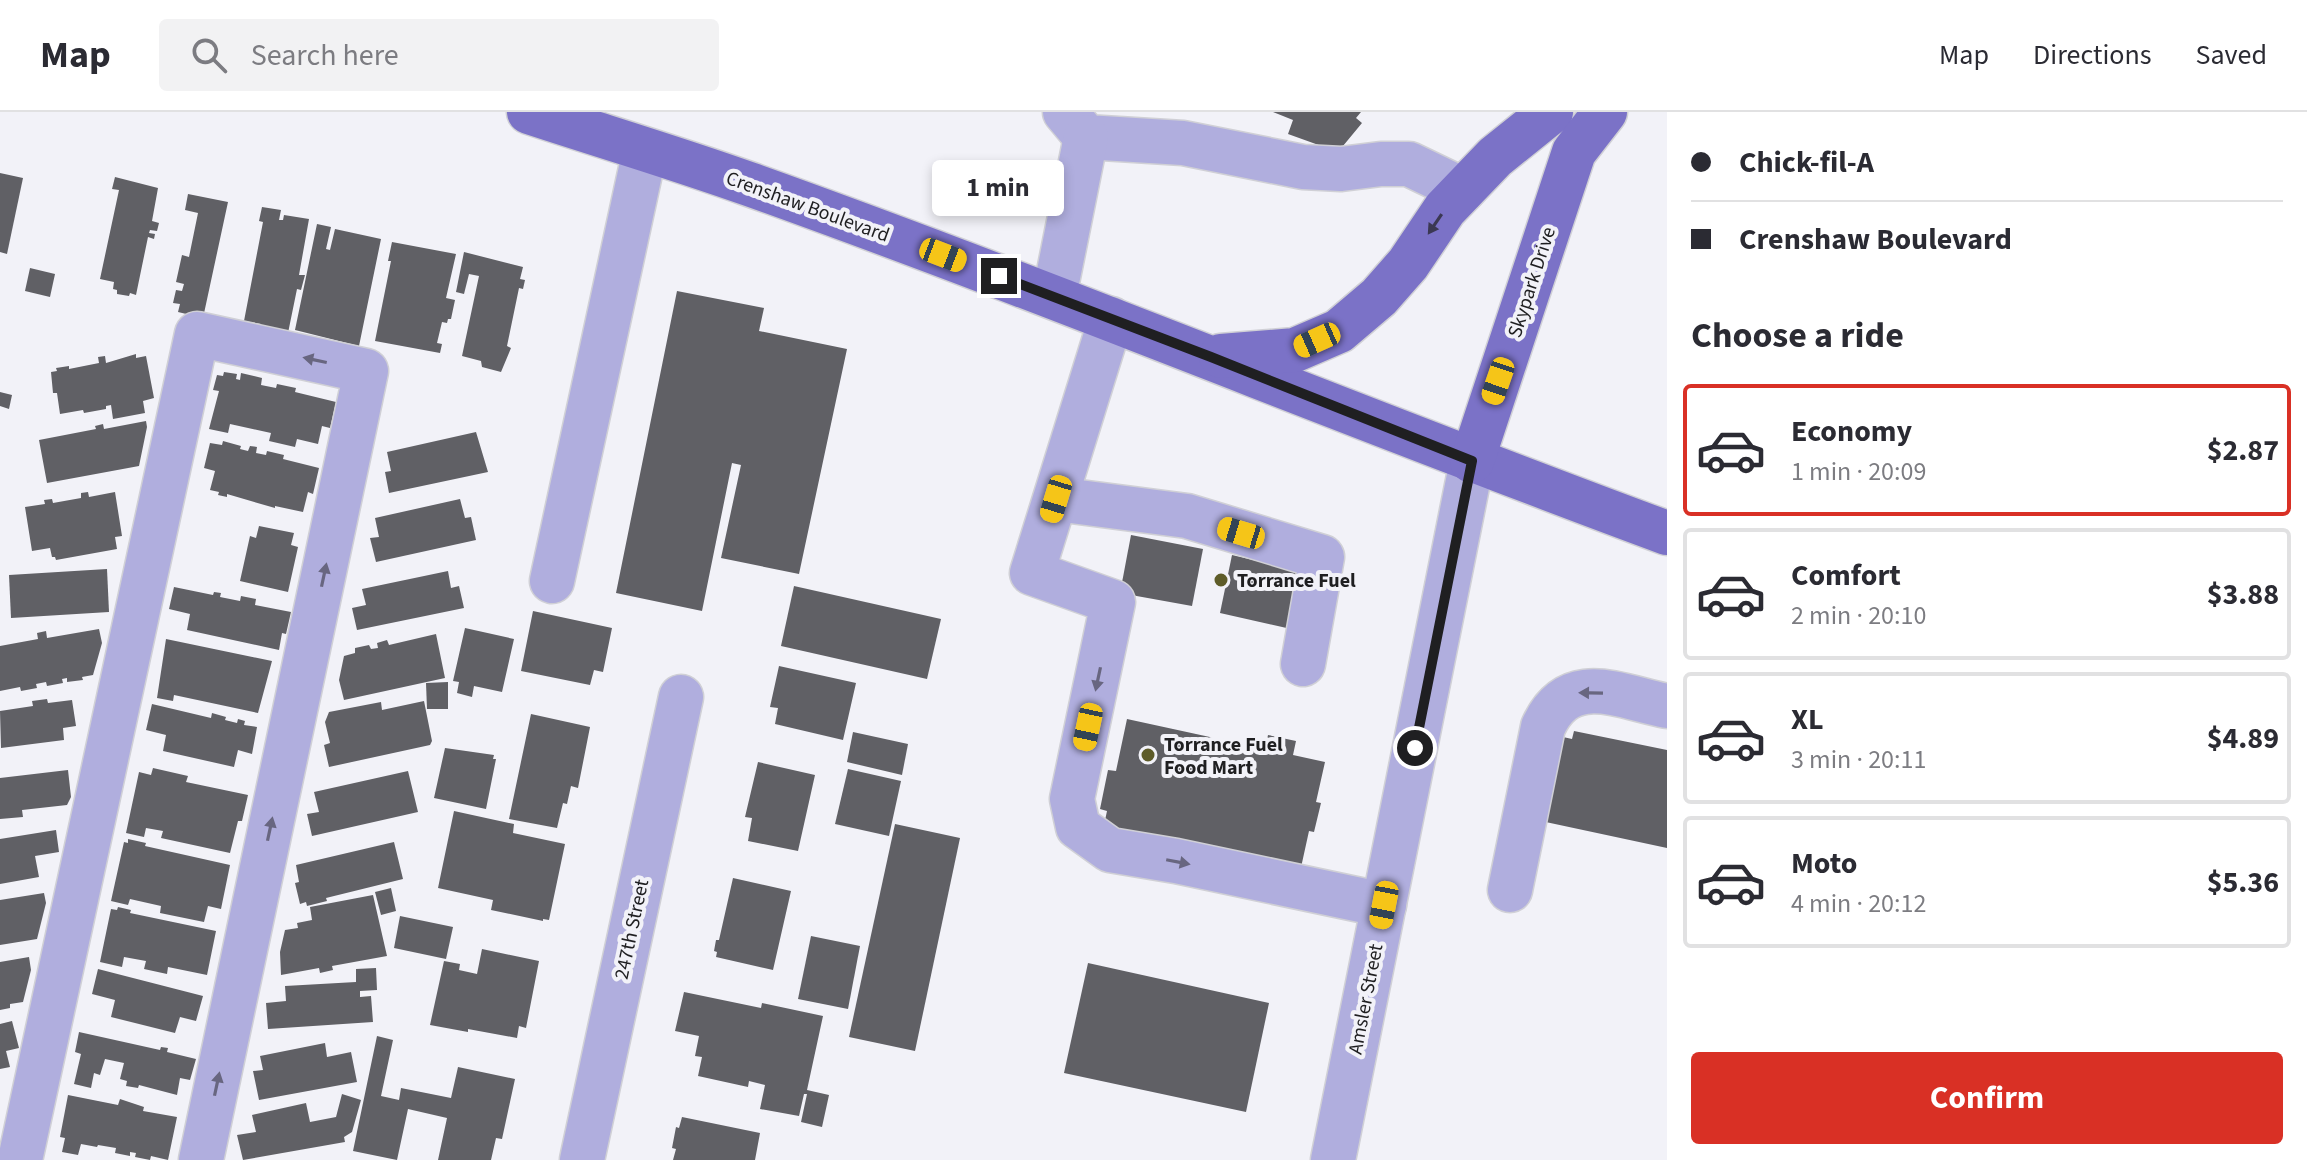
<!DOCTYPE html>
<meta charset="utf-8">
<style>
body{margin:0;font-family:"Source Sans 3",sans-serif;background:#f2f2f3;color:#2b2b33;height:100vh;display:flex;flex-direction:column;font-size:30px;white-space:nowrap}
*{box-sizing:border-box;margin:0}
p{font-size:26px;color:#7c7c81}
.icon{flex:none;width:44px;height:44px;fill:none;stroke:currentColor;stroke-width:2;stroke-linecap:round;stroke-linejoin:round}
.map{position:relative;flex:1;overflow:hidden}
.panel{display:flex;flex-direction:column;background:#fff;width:640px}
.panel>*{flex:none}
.guide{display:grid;align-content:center;height:176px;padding:0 24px;background:#fff}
.end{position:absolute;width:36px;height:36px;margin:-18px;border:10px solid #1f1f21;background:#fff;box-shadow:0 0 0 4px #fff}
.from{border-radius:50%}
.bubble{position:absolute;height:56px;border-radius:8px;background:#fff;box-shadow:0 4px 12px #0003;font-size:26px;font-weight:700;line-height:56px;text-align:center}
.car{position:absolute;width:24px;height:48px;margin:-24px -12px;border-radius:10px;box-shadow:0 0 6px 2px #0007;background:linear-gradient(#f5c518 24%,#345 0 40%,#f5c518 0 76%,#345 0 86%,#f5c518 0)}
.guide b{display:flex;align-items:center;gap:28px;height:76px;font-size:30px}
.guide b+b{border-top:2px solid #e1e1e2}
.guide i{width:20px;height:20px;background:#2b2b33}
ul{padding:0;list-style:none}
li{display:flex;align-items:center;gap:24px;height:132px;margin:0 16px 12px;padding:0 8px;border:4px solid #e1e1e2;border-radius:8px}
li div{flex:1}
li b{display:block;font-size:30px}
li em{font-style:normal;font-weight:700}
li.selected{border-color:#d93025}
li>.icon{width:72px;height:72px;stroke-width:1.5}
h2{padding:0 24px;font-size:36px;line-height:96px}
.action{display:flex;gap:16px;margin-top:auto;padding:16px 24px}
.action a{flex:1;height:92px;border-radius:8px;background:#d93025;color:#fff;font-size:32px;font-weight:700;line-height:92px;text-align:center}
header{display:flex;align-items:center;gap:48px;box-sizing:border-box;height:112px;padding:0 40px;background:#fff;border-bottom:2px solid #e1e1e2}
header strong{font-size:38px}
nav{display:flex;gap:44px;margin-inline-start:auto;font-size:28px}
.search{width:560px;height:72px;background:#f2f2f3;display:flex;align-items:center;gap:20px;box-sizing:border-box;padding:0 28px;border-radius:8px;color:#7c7c81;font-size:30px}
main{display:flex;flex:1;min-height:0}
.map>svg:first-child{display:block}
.building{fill:#606065}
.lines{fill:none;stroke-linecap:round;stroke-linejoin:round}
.minor-casing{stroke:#d0d0d6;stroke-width:47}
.major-casing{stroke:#d0d0d6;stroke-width:47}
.minor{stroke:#b0aede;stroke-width:44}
.major{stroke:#7b72c7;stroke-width:44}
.oneway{fill:#3b3853}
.oneway2{fill:#686680}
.route{stroke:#1f1f21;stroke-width:10}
.poi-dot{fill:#5e5c29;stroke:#f2f2f8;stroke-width:3}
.labels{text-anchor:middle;stroke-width:8;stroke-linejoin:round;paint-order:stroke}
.street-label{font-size:20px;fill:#1f1f21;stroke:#f2f2f8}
.poi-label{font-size:20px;font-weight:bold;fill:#1f1f21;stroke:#f2f2f8;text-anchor:start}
</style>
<header>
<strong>Map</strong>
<div class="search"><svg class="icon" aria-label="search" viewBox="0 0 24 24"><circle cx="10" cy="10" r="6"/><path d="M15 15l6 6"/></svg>Search here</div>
<nav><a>Map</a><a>Directions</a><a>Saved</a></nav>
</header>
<main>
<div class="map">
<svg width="1667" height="1048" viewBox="0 0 1667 1048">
<rect width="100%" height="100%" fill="#f2f2f8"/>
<g class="building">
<path d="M1273,0h88l-5,6 6,5 -24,29 -50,-18 5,-14z"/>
<path d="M0,61l23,5 -16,76 -7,-2z"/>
<path d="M115,65l43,11 -6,33 7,2 -2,8 -7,-1 -1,3 6,1 -1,5 -6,-2 -12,58 -6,-2 -1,3 -12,-2v-4l-4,-1 1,-7 -14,-3 19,-89 -7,-1z"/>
<path d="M188,82l40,8 -25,116 -25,-6 2,-8 -7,-1 3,-13 6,1 2,-7 -8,-2 6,-27 7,2 9,-44 -13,-3z"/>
<path d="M262,95l19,3 -2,10h4l1,-5 25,4 -10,56h6l-4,15 -4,-1 -9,44 -27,-5v-4l-17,-3 19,-99 -4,-1z"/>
<path d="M317,112l14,3 -5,22 4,1 5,-21 46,10 -22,107 -64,-16z"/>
<path d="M392,130l64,12 -10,44 9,2 -4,19h-3l-1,4 -5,-1 -5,21 5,1 -2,9 -65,-12 16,-80h-3z"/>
<path d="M464,140l59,15 -3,12 5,1 -2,9 -4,-1 -12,58 4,2 -10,24 -19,-5 -1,-6 -19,-5 17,-80 -10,-2 -5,20 -8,-2z"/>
<path d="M30,156l25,6 -5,23 -25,-6z"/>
<path d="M677,179l87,17 -5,23 88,18 -48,225 -78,-16 20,-93 -9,-2 -30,148 -86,-18z"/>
<path d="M136,242v4l10,-2 8,42 -11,3 2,12 -32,6 -2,-14 -5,1v3l-22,4 -1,-3 -23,4 -3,-21h-4l-2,-21 6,-1 -1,-3 13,-2v3l30,-6 -1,-6 7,-1 1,7z"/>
<path d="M224,260l13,2 -1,5 4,1 1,-7 21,5 -1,7 15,3 1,-4 19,4 -1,4 41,10 -6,26 -8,-2 -4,18 -21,-5 -2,8 -26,-6 2,-8 -41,-9 -2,9 -19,-4 10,-38 -6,-1 4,-15 6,1z"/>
<path d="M0,280l12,3 -3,14 -9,-3z"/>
<path d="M146,309l1,6 -8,39 -92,17 -8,-43 57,-11 -1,-3 8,-2 1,5z"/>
<path d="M476,320l12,40 -99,21 -4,-21 6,-1 -4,-19z"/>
<path d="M223,329l18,5 -1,3 8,2 2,-5 7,1 -1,6 10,2 1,-4 17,4 -1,4 36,9 -6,26 -5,-2 -5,20 -28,-6v2l-48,-14v3l-9,-2 1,-3 -9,-2 5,-19 -11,-3 6,-25 12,2z"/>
<path d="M88,380l1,5 26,-5 7,44 -7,1 2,12 -61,11 -1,-3h-3l-2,-9 -18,3 -7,-44 20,-3 -1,-4 8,-1 1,4 28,-5v-5z"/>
<path d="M460,387l5,19 6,-1 5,23 -100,22 -6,-24 9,-1 -4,-19z"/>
<path d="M259,414l35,7 -3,12 7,2 -10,45 -48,-11 10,-45 6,2z"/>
<path d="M1131,423l72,14 -11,57 -72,-13z"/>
<path d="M1232,443l72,17 -13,57 -71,-16z"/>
<path d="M107,457l2,43 -98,6 -2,-43z"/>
<path d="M448,459l3,17 8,-2 5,22 -107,22 -5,-22 14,-3 -4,-16z"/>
<path d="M794,474l147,33 -14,60 -146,-33z"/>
<path d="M174,475l39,8 1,-3 7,1 -1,4 20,4 1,-5 15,3 -1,6 36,7 -5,22 -4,-1 -3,17 -92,-20 3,-16 -21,-5z"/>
<path d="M533,499l79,17 -9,44 -9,-2 -4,15 -69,-14z"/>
<path d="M465,516l49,11 -12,53 -28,-6 -2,11 -15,-4 2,-11 -6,-1z"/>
<path d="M99,517l3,14 -9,32 -11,2 1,3 -16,2v-4l-5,1 1,4 -16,3 -1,-4 -10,2 1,4 -16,3 -1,-4 -20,4v-45l38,-7 -1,-6 9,-2 1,7z"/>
<path d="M436,522l9,44 -101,22 -5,-20 5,-24 11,-3v-5l14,-3 2,4 7,-1 -1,-5 10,-3 2,5z"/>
<path d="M166,527l106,22 -14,52 -84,-18 -1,6 -16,-3z"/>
<path d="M779,554l77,17 -13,57 -68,-16 3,-16 -8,-1z"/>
<path d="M448,570v27h-21l-1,-26z"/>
<path d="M47,587l1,4 24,-3 4,26 -13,2 1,12 -63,8 -1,-37 33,-5 -1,-5z"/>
<path d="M424,589l8,40 -2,4 -101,22 -5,-22 6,-2 -5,-21 4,-10 52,-10 1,8z"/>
<path d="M152,592l59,14 1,-5 14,4 -1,3 12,3 1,-4 7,2 -1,4 13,2 -5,27 -14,-4 -4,17 -71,-16 3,-16 -20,-5z"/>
<path d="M531,602l59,13 -12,61 -7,-2 -4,18 -4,-1 -6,25 -48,-9z"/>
<path d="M1127,607l138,30 3,-14 28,6 -3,14 32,7 -9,40 5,1 -7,29 -5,-1 -9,41 -197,-42 4,-19 -7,-2 8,-39 8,1z"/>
<path d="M1574,619l93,19v98l-140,-30 18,-85 27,6z"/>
<path d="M853,620l55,12 -6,31 -55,-13z"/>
<path d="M445,636l49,7 -1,4h3l-10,50 -52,-11z"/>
<path d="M758,650l57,13 -17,76 -50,-10 4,-23 -7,-1z"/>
<path d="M153,656l35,8 -2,6 62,13 -6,26h-4l-8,32 -69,-15 2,-7 -17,-3 -2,9 -18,-4 13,-61 12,3z"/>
<path d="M848,657l53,12 -12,55 -54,-12z"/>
<path d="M68,658l3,27 -4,8 -45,5 1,7 -23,2v-41z"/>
<path d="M408,659l10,41 -106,24 -5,-22 12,-2 -5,-20z"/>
<path d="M454,699l60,13 -1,9 52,11 -16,76 -6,-1v2l-52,-11 2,-10 -55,-12z"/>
<path d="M895,712l65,14 -45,213 -66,-14z"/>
<path d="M56,718l3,22 -24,4 4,21 -39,7v-45z"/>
<path d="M128,727l18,4 -1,3 85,19 -9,44 -13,-3 -4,16 -44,-9 1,-7 -31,-7 -2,6 -17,-4 13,-59 4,1z"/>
<path d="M394,730l9,37 -77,19 1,3 -20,5 -1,-4 -6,2 -5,-21 4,-1 -3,-17z"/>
<path d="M733,766l58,13 -18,79 -57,-13 1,-5 -3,-1 2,-11h3z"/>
<path d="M391,776l5,23 -15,4 -6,-23z"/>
<path d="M44,781l2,10 -9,36 -37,6v-45z"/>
<path d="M373,783l14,61 -55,10 1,4 -13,3 -1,-5 -38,7 -1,-23 5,-22 13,-2 -1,-5 15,-3 -2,-13z"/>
<path d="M118,795l13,3 -1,3 86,18 -9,44 -39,-8 -1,7 -23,-5 2,-8 -22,-4 -2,10 -22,-5 11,-53 6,1z"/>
<path d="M400,804l53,11 -7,32 -52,-11z"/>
<path d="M811,824l49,10 -12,63 -50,-10z"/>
<path d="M482,837l57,12 -13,67 -7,-2 -2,12 -49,-9v3l-38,-7 14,-64 16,3 -1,6 18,4z"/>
<path d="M29,845l2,13 -8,32 -13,2v4l-10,2v-48z"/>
<path d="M1088,851l181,40 -23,109 -182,-39z"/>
<path d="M376,856l1,22 -17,1v6l11,-1 2,26 -105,7 -2,-26 20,-2 -1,-15 71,-4v-13z"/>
<path d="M98,857l105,27 -7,25 -16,-4 -5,16 -64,-16 4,-17 -23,-6z"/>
<path d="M684,880l77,16 1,-5 61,13 -16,74 22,5 -7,32 -21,-5 6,-28h-3l-5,22 -39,-7 5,-24 -16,-4 -1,6 -50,-11 4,-19 -7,-1 4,-20 -24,-5z"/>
<path d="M12,909l7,27 -13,3 4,16 -10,2v-45z"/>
<path d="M79,920l81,18 1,-3 7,1 -1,4 29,7 -6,21 -10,-2 -3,17 -38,-10 -1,3 -12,-2 1,-5 -7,-2 4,-16 -19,-4 -5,16 -6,-2 -3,15 -17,-4 7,-30 -6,-2z"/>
<path d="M377,924l16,4 -12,56 18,4 2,-12 50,10 7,-31 57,12 -13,60 -6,-1 -5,22h-53l9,-42 -39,-9 -11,51 -44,-9z"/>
<path d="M325,931l2,14 24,-5 6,30 -98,18 -6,-29 10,-1 -3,-14z"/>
<path d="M342,982l19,6 -9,32 -8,5 1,5 -102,18 -6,-25 19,-3 -4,-17 54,-12 4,19 26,-5z"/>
<path d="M68,983l50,10 2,-6 24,8 -1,4 34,6 -9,43 -17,-4 -1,4 -15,-3 1,-4 -6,-1v4l-15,-3 1,-5 -18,-3 -1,2 -16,-3 -3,11 -16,-3 3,-14 -5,-1z"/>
<path d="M682,1005l78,16 -5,27h-82l3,-11 -4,-1 4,-21 3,1z"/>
</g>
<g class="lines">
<g class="minor-casing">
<g id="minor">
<path d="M1065,0l21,25 97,6 120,24 38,2 40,-5h28l54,26"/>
<path d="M1054,185l32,-160"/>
<path d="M1111,207l-79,254 81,29 -41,197 6,28 32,23 66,11 208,44"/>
<path d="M1056,387l131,17 135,41 -19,107"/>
<path d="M552,469l93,-431"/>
<path d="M1510,778l33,-163c26,-57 75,-31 124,-21"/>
<path d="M20,1048l177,-826 169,37 -165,789"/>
<path d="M582,1048l99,-463"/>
<path d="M1333,1048l139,-699"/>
</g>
</g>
<g class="major-casing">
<g id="major">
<path d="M529,0c73,24 147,46 220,72 308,110 611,236 918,349"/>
<path d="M1221,244l74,-6 44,-19 40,-34 29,-33 37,-55 50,-52 56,-45"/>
<path d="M1472,349l102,-309 31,-40"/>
</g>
</g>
<use href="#minor" class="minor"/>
<use href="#major" class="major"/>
</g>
<defs><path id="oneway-solid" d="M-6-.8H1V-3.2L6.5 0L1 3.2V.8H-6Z" transform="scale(2)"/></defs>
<use class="oneway" href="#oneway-solid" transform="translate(1435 112) rotate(124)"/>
<g class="oneway2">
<use href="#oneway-solid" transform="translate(315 248) rotate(-168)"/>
<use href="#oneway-solid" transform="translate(324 463) rotate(-78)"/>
<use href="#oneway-solid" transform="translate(1098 567) rotate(102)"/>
<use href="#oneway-solid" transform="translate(1591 581) rotate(-179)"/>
<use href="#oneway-solid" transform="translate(270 717) rotate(-78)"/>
<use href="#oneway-solid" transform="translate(1178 750) rotate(11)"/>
<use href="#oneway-solid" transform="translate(217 972) rotate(-78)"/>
</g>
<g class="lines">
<path class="route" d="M999,164l212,81 261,104 -57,287"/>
</g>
<g class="poi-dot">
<circle cx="1221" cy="468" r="8"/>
<circle cx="1148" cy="643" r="8"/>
</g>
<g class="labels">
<g class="street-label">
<text transform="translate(808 94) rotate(20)" y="7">Crenshaw Boulevard</text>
<text transform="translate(1531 170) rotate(-72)" y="7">Skypark Drive</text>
<text transform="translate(631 817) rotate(-78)" y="7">247th Street</text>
<text transform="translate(1365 887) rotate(-79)" y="7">Amsler Street</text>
</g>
<g class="poi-label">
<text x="1237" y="475">Torrance Fuel</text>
<text x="1164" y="639">Torrance Fuel<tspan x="1164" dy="23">Food Mart</tspan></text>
</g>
</g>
</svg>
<i class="end from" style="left:1415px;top:636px"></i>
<i class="end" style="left:999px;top:164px"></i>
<div class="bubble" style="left:932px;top:48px;width:132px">1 min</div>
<i class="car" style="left:943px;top:143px;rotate:111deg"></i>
<i class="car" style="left:1317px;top:228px;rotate:246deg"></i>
<i class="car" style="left:1498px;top:269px;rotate:199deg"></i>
<i class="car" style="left:1056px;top:387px;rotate:197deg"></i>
<i class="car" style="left:1241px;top:421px;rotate:287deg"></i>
<i class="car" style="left:1088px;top:615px;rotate:192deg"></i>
<i class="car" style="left:1384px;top:793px;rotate:191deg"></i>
</div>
<section class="panel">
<div class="guide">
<b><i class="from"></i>Chick-fil-A</b>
<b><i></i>Crenshaw Boulevard</b>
</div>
<h2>Choose a ride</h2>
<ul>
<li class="selected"><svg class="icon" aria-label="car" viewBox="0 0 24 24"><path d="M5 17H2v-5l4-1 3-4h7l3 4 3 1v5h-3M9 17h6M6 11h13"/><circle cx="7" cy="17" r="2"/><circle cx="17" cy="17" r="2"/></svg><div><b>Economy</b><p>1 min · 20:09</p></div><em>$2.87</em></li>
<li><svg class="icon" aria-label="car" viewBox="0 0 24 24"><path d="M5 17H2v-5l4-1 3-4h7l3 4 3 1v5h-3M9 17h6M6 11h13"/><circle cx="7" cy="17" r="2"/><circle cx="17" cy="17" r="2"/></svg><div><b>Comfort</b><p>2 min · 20:10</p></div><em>$3.88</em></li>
<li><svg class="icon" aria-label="car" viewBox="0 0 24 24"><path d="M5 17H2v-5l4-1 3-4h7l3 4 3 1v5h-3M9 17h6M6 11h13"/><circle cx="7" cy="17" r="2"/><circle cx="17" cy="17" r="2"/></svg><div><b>XL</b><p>3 min · 20:11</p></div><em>$4.89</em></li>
<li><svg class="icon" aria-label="car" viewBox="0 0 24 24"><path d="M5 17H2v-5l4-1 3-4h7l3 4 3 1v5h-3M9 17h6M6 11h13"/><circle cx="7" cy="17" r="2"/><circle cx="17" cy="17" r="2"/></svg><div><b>Moto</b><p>4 min · 20:12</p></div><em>$5.36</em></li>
</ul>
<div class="action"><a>Confirm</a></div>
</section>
</main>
